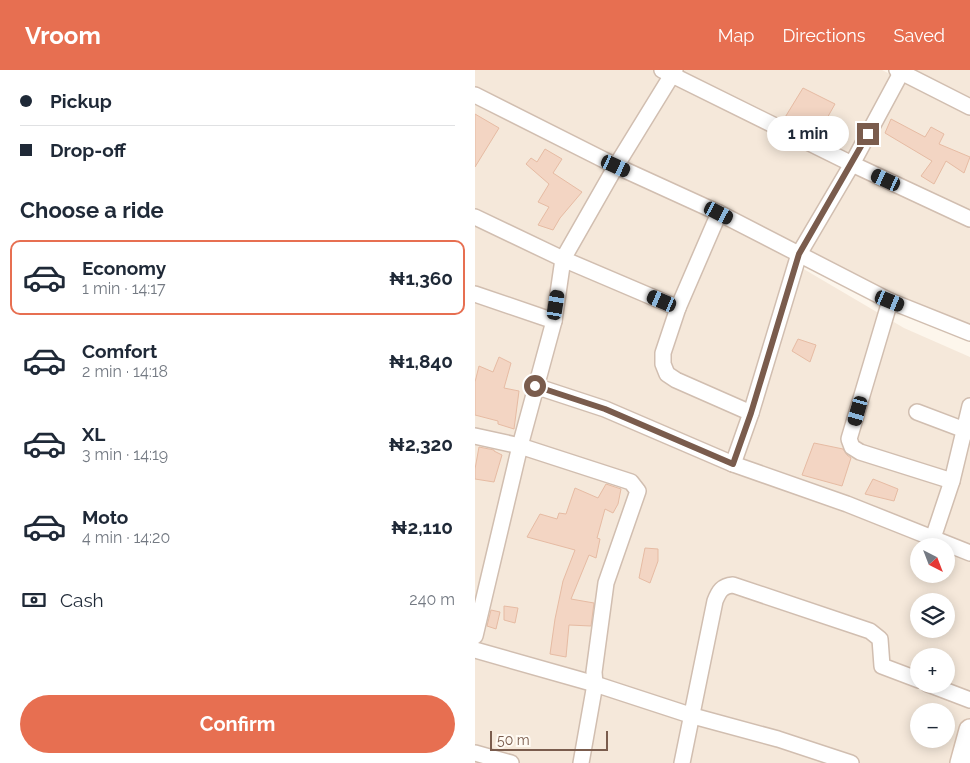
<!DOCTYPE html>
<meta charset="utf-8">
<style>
body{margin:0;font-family:Raleway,sans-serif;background:#f6f6f7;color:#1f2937;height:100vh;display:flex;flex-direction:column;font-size:19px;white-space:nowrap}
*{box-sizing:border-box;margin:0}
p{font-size:16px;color:#747a83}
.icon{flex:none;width:28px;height:28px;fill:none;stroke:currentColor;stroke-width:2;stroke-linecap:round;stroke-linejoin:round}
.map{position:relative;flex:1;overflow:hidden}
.drawer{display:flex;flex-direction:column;background:#fff;width:475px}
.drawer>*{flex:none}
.banner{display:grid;align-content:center;height:110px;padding:0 20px;background:#fff}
.needle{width:32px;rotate:138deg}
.fabs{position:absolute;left:435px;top:468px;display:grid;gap:10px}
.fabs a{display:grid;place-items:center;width:45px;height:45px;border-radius:50%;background:#fff;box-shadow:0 2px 12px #0003;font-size:25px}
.scale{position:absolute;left:15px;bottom:12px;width:118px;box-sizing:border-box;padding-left:5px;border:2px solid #7a5c4d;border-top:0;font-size:14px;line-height:18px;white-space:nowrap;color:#7a5c4d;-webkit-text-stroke:4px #fffaf3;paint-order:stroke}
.end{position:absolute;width:22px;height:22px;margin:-11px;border:6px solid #7a5c4d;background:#fff;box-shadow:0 0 0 2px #fff}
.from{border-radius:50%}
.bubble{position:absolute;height:35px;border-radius:18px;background:#fff;box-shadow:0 2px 12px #0003;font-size:16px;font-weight:700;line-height:35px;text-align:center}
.car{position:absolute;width:15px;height:30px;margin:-15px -8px;border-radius:6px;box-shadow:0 0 4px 1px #0007;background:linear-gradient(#222 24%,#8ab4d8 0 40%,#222 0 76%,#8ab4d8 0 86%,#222 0)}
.banner b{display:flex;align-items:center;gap:18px;height:48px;font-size:19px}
.banner b+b{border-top:1px solid #e0e1e3}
.banner i{width:12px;height:12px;background:#1f2937}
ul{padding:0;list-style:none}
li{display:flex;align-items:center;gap:15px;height:75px;margin:0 10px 8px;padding:0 10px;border:2px solid transparent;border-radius:10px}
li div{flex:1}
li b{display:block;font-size:19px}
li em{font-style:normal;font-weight:700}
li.current{border-color:#e76f51}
li>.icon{width:45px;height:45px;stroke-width:1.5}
h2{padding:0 20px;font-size:22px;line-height:60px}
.pay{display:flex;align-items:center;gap:12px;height:55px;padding:0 20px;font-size:19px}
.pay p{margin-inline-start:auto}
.button{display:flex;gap:10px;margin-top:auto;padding:10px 20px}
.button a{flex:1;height:58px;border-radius:30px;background:#e76f51;color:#fff;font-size:20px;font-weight:700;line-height:58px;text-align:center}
header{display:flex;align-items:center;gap:30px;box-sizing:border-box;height:70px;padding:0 25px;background:#e76f51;color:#fff}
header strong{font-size:24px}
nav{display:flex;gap:28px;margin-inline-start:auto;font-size:18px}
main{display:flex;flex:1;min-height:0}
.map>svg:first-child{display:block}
.residential{fill:#f5e8da;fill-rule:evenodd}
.building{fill:#f3d5c3;stroke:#e6bba3}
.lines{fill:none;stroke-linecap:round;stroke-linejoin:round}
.street-casing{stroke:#d1beb0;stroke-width:18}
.secondary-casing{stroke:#d6c0b0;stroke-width:24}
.street{stroke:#fff;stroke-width:15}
.secondary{stroke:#fff;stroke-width:21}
.route{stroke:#7a5c4d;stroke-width:6}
</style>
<header>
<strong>Vroom</strong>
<nav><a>Map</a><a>Directions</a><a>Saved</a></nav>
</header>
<main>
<section class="drawer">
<div class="banner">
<b><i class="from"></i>Pickup</b>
<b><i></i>Drop-off</b>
</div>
<h2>Choose a ride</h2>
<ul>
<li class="current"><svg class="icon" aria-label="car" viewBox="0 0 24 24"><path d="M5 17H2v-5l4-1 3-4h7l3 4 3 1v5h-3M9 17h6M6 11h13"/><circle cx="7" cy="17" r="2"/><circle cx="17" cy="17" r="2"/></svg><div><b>Economy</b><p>1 min · 14:17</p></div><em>₦1,360</em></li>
<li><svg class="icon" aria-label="car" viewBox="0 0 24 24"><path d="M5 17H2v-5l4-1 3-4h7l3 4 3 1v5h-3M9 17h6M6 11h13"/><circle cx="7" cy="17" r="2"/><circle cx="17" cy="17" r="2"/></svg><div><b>Comfort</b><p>2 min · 14:18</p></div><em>₦1,840</em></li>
<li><svg class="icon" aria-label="car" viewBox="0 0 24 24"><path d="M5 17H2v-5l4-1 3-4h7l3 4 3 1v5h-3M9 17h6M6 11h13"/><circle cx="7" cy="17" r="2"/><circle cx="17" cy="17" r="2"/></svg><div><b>XL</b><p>3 min · 14:19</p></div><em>₦2,320</em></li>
<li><svg class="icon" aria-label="car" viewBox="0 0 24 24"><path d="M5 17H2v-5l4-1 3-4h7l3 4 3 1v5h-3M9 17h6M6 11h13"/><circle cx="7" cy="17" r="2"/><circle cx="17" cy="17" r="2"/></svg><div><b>Moto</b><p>4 min · 14:20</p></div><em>₦2,110</em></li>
</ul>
<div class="pay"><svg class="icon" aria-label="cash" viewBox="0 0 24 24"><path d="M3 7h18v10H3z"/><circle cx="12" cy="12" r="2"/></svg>Cash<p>240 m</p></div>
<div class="button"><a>Confirm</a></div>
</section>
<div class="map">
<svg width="495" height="693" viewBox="0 0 495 693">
<rect width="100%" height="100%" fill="#fdf6ec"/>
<g class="residential">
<path d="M0,0h407l14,7 -106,184 114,67 66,29v406h-495zM444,476h27v28h-27zM444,531h27v28h-27zM444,586h27v28h-27zM444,641h27v28h-27z"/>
<path d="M428,0h67v265l-169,-82z"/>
</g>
<g class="building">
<path d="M328,18l32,16 -18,32 -33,-17z"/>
<path d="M0,44l24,14 -24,39z"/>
<path d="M416,49l34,18 6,-10 13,7 -5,10 31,13 -6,16 -18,-12 -12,23 -13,-8 11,-15 -47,-28z"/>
<path d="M70,79l17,10 -9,14 29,19 -22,26 -7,12 -15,-5 11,-18 -11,-5 11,-18 -23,-20 5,-6 6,4z"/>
<path d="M323,269l18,6 -6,17 -18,-11z"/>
<path d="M24,287l12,6 -7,25 15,3 -5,38 -16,-5v-3l-23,-6v-33l4,-16 14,6z"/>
<path d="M339,373l29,6 4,6 4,3 -9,28 -40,-11z"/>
<path d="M4,377l15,3v1l8,4 -8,27 -19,-3v-10z"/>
<path d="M398,409l25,10 -4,12 -29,-7z"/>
<path d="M131,414l15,5 -3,15 -5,9 -8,-4 -8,29 3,1 -4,19 -7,-3 -18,44 23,4 -3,23 -22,-1 -3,32 -16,-3 5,-35 8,-38 12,-31 -48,-13 13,-23 17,5 2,-6 7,1 9,-26 23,10z"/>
<path d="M170,478l13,1v12l-8,22 -11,-5z"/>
<path d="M29,536l14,2 -3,15 -11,-3z"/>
<path d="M16,540l9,2 -4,17 -9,-3z"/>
</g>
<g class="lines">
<g class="street-casing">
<g id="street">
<path d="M187,0l190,94 118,55"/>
<path d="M422,0l73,37"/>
<path d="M0,25l141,71 103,47 171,88 80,32"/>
<path d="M244,143l-41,95 -15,45v11l4,10 9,6 75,33"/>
<path d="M0,147l88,42 115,49"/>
<path d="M0,224l79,27"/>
<path d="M415,231l-41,138 3,8 8,5 92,29"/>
<path d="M60,316l70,23 128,55 114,40 123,49"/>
<path d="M442,342l53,20"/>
<path d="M0,366l45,10 111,36 7,9 -32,92 -12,89 1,12 -14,79"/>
<path d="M258,394l18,-51 48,-159 53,-90 49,-91"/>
<path d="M458,468l19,-57 18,-75"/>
<path d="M0,566l45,-190 34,-125 9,-62 53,-93 59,-96"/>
<path d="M0,580l120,34 98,32 85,23 73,24"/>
<path d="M453,614l42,16"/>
<path d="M0,683l36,10"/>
<path d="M207,693l33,-162c4,-10 7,-15 18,-16l137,46 10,8 2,27 37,14"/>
</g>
</g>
<g class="secondary-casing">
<path id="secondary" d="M486,693l9,-33"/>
</g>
<use href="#street" class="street"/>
<use href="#secondary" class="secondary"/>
</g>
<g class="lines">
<path class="route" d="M60,316l70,23 128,55 18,-51 48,-159 69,-120"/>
</g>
</svg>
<div class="fabs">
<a><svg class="needle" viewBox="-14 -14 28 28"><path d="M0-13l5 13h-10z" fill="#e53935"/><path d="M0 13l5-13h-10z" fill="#747a83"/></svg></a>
<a><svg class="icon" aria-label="layers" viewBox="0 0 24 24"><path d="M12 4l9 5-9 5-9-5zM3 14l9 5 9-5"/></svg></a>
<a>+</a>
<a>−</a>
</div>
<div class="scale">50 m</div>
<i class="end from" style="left:60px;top:316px"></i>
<i class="end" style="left:393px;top:64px"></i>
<div class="bubble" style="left:292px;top:46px;width:82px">1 min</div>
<i class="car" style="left:141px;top:96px;rotate:115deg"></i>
<i class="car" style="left:411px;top:110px;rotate:295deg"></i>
<i class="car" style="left:244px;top:143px;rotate:117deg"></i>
<i class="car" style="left:187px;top:231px;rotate:293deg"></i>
<i class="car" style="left:415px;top:231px;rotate:112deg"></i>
<i class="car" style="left:81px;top:235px;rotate:9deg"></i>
<i class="car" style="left:383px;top:341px;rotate:196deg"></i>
</div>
</main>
